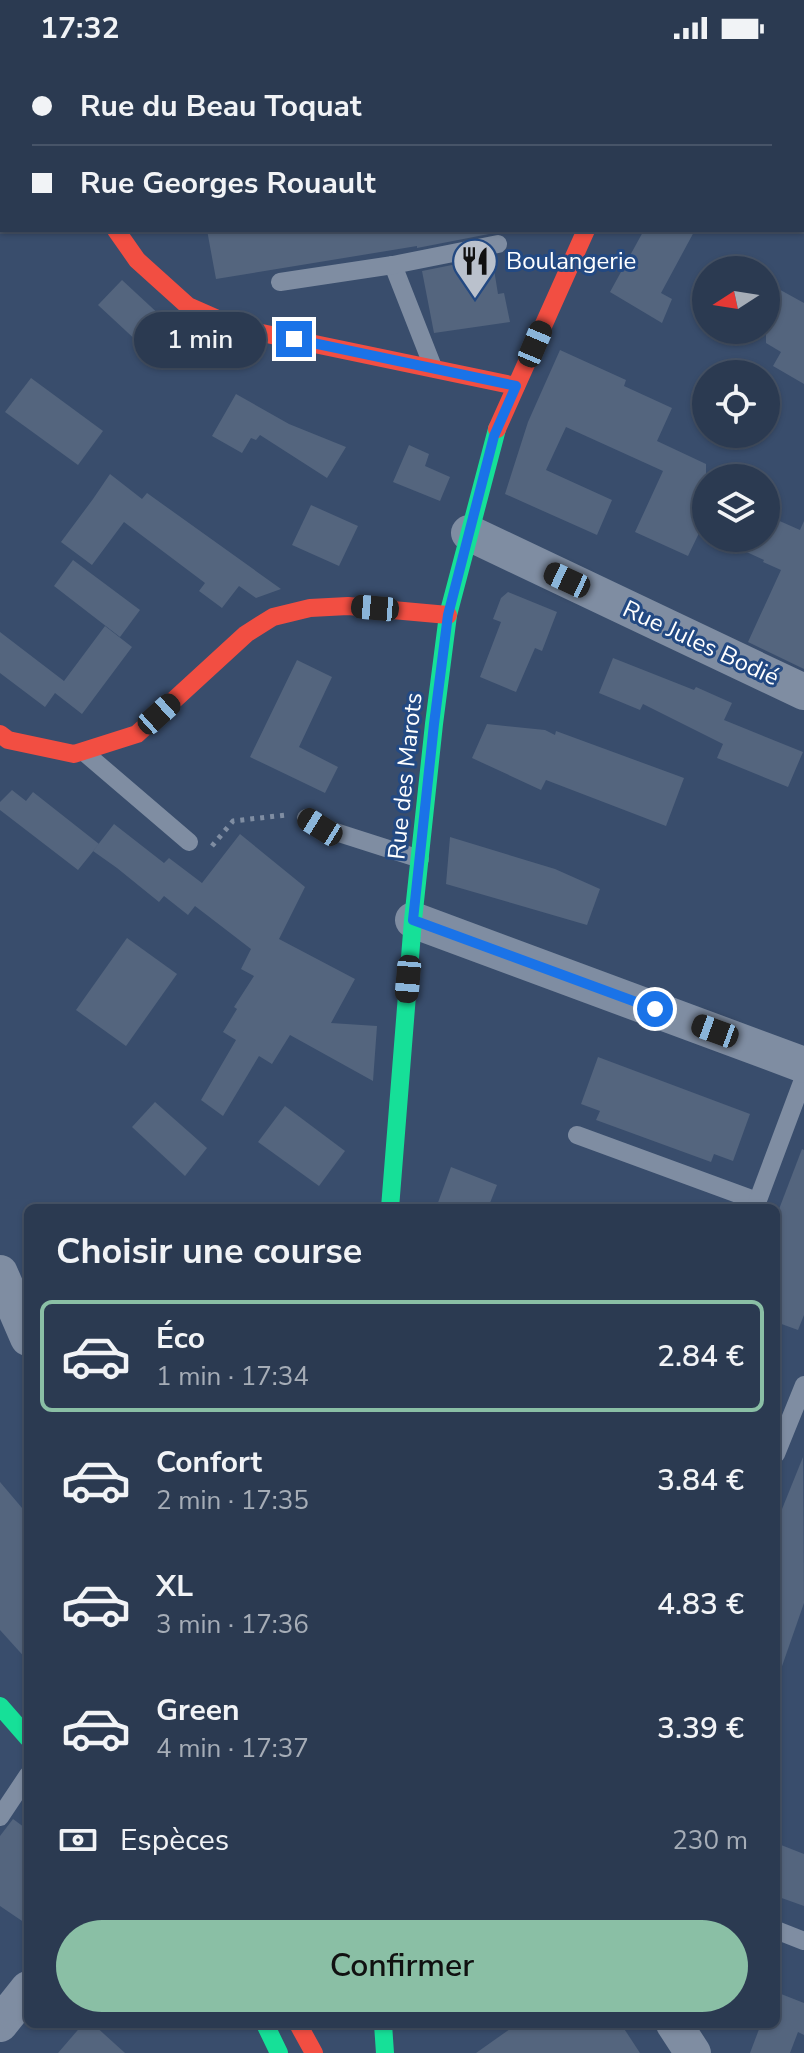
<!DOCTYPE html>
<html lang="fr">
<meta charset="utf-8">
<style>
body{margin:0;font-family:"Nunito Sans",sans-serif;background:#334158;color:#f1f3f6;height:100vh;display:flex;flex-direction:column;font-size:30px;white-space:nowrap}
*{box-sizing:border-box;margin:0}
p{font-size:26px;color:#a6adb7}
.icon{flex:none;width:44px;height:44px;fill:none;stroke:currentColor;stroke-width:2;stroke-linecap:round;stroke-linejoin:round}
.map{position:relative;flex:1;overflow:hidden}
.drawer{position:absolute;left:24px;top:1148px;width:756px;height:824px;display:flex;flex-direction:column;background:#2b3a51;border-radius:12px;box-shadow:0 2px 6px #0004,0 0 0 2px #475468}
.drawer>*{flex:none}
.top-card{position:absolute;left:0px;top:0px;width:804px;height:176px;box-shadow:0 2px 6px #0004,0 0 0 2px #475468;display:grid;align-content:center;height:176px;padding:0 32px;background:#2b3a51}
.needle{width:52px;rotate:258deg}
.controls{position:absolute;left:692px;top:200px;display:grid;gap:16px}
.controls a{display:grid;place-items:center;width:88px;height:88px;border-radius:50%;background:#2b3a51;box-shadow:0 2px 6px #0004,0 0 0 2px #475468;font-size:40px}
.end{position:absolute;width:36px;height:36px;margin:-18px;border:10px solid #1a73e8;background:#fff;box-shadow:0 0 0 4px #fff}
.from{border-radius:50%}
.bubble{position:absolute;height:56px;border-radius:28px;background:#2b3a51;box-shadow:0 2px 6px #0004,0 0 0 2px #475468;font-size:26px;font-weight:600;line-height:56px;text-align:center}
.car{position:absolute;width:24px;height:48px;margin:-24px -12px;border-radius:10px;box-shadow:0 0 6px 2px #0007;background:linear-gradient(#222 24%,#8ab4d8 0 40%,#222 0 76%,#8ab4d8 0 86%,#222 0)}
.top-card b{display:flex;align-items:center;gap:28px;height:76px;font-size:30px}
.top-card b+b{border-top:2px solid #475468}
.top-card i{width:20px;height:20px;background:#f1f3f6}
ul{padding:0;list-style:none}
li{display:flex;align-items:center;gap:24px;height:112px;margin:0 16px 12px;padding:0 16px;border:4px solid transparent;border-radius:12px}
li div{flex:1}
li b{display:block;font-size:30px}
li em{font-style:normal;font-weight:600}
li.selected{border-color:#8abfa5}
li>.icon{width:72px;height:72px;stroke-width:1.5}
h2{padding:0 32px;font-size:36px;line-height:96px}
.pay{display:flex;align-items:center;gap:20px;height:88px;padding:0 32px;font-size:30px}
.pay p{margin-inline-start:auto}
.primary-button{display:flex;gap:16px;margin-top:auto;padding:16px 32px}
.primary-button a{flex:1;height:92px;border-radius:48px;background:#8abfa5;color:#111;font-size:32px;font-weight:600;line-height:92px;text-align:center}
.status{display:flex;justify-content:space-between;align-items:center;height:56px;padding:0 40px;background:#2b3a51;direction:ltr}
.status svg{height:22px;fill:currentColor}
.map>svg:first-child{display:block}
.building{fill:#54657e}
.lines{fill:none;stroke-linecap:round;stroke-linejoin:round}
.path{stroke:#7f8da2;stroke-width:5;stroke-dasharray:4 6;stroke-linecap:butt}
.lane{stroke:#7f8da2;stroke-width:18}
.street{stroke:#7f8da2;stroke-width:36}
.fast{stroke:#16e098;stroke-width:18}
.jam{stroke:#f24e42;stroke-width:18}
.route{stroke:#1a73e8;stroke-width:10}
.labels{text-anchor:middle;stroke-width:6;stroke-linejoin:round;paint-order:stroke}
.poi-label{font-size:24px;fill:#fff;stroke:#234982;text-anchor:start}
.street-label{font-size:24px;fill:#fff;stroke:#234982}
</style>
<div class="status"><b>17:32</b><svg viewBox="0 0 49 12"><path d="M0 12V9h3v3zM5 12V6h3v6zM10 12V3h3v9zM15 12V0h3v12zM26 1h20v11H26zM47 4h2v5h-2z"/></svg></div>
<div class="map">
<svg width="804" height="1997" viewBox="0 0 804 1997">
<rect width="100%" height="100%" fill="#394d6c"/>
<g class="building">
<path d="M207,174h281l1,4 -72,14v-2l-201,33z"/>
<path d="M644,174h51l-34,63 11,6 -10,24 -52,-31z"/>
<path d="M492,201l6,37 6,-1 6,29 -76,11 -12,-62z"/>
<path d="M122,224l55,51 -23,26 -56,-52z"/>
<path d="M775,231l29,16v81l-31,-18 8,-14 -15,-9v-39z"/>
<path d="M560,294l66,30 -2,6 48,22 -15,33 49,23v69l-6,-2 -12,25 -53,-24 28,-61 -97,-44 -20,43 66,30 -15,35 -92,-41 23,-72z"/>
<path d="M31,322l72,53 -25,34 -73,-53z"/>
<path d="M236,338l53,30 57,23 -19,31 -67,-43 -4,5 -5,-2 -9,15 -30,-17z"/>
<path d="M409,389l20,9 -4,12 25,11 -10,24 -47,-19z"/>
<path d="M110,418l32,25 5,-6 134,96 -25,9 -17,-12 -17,22 -23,-17 6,-8 -81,-61 -32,43 -31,-23 32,-43z"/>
<path d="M311,449l47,21 -19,40 -47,-21z"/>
<path d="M766,459l34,15 4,-9v148l-56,-27 33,-72 -18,-8 1,-2 -48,-22h50z"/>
<path d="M73,504l67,50 -20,27 -66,-51z"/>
<path d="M508,536l49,20 -15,39 -7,-3 -19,44 -36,-15 21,-55 -8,-3 8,-21z"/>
<path d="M105,570l27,21 -50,67 -27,-21 -10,14 -45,-34v-41l64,49z"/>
<path d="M613,602l81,32 2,-3 36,16 -8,17 79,32 -15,35 -71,-29 6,-14 -80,-40 -3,6 -41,-17z"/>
<path d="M297,604l35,17 -33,70 39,20 -13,26 -75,-36z"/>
<path d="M487,668l58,6 10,5 1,-4 128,47 -18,48 -120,-46 -5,10 -69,-32z"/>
<path d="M12,734l14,11 7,-9 66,52 -21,26 -78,-60v-8z"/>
<path d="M114,768l50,39 5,-5 33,25 38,-49 65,53 -26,52 76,40 -24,44 46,3 -4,55 -83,-46 -18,29 -13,-8 -36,60 -22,-16 35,-60 -13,-8 14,-23 -3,-2 20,-31 -13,-7 10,-20 -56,-43 -7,9 -24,-19 -5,6 -42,-34 -24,-17z"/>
<path d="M450,781l105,32 45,20 -13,36 -141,-41z"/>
<path d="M127,882l50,36 -51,72 -50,-36z"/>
<path d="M598,1001l152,57 -17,47 -19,-7 -3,8 -115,-42 4,-9 -19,-7z"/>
<path d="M155,1046l52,46 -22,28 -53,-49z"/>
<path d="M285,1050l60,45 -26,35 -61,-44z"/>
<path d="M802,1093l2,1v165l-6,15 -22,-8v-105z"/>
<path d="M451,1111l46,18 -9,23h-52z"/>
<path d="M803,1401l1,146 -24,69h-4v-148z"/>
<path d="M0,1426l28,33v146l-28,-31z"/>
<path d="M13,1763l15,11v95l-28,-19v-70z"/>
<path d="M776,1787l28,11v52l-28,-10z"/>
<path d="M776,1936l28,11v32l-6,-3 -8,21h-40l11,-29h15z"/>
<path d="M83,1968h10l32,29h-67z"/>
<path d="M517,1968h104l19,29h-164z"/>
</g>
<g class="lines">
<g class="path">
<path d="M15,0l2,2"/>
<path d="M118,0l1,2"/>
<path d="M212,790l21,-25 53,-6"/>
</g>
<g class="lane">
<path d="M232,0l1,2"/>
<path d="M302,0v2"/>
<path d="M374,0l4,2"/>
<path d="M393,209l40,102"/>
<path d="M280,226l113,-17 105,-21"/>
<path d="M85,697l104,89"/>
<path d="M306,762l14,9 100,32"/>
<path d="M577,1079l180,66"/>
<path d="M755,1152l49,-131"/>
<path d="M776,1398l28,-69"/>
<path d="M0,1761l28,-42"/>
<path d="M776,1874l28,11"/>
</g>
<g class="street">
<path d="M431,0v2"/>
<path d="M594,2l1,-2"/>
<path d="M0,86l2,-1"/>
<path d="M469,477l335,159"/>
<path d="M413,864l391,145"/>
<path d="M0,1217l28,65"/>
<path d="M0,1968l28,-35"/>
<path d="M674,1968l19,29"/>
</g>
<g class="fast">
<path d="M390,1152l23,-288 21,-196 14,-109 49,-186"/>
<path d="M0,1650l28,32"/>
<path d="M265,1968l14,29"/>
<path d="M383,1968l2,29"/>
</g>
<g class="jam">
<path d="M663,2l1,-2"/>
<path d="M116,174l21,30 51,46 50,22 278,58"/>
<path d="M497,373l89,-199"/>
<path d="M0,678l8,6 66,14 63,-20 109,-100 27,-17 37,-9 38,-2 100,9"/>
<path d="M298,1968l16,29"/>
</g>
</g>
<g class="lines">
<path class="route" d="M294,283l222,47 -22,50 -46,179 -14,109 -21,196 242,89"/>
</g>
<defs>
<g id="restaurant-pin" transform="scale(2.3)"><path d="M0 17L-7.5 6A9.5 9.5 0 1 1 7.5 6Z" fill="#bac1cc" stroke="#234982"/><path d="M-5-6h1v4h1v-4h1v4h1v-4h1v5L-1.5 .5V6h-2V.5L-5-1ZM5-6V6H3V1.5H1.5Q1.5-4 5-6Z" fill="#111"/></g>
</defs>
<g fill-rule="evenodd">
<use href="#restaurant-pin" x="475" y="205"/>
</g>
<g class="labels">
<g class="poi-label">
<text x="506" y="213">Boulangerie</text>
</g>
<g class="street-label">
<text transform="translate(701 587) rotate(25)" y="8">Rue Jules Bodié</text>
<text transform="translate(405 720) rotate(-84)" y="8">Rue des Marots</text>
</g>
</g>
</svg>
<div class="controls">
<a><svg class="needle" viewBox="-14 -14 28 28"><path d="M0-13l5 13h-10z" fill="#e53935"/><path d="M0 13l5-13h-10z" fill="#a6adb7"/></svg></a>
<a><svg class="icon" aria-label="locate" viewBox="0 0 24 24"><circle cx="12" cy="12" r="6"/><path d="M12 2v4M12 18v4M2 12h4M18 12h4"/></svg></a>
<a><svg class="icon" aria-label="layers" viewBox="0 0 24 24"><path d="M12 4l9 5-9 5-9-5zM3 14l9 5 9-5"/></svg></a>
</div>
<i class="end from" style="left:655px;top:953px"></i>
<i class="end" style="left:294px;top:283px"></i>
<div class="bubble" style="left:134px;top:256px;width:132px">1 min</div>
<i class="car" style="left:535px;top:288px;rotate:23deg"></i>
<i class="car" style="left:567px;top:524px;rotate:295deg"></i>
<i class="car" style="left:375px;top:552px;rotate:275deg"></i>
<i class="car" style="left:159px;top:658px;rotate:48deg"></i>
<i class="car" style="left:320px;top:771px;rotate:302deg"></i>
<i class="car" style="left:408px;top:923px;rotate:185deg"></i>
<i class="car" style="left:715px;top:975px;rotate:290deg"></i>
<div class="top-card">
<b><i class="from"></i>Rue du Beau Toquat</b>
<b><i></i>Rue Georges Rouault</b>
</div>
<section class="drawer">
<h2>Choisir une course</h2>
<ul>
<li class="selected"><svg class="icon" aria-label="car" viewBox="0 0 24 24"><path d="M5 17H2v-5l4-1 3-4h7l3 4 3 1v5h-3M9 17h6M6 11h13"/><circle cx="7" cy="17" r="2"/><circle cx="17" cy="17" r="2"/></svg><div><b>Éco</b><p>1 min · 17:34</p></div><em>2.84 €</em></li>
<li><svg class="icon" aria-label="car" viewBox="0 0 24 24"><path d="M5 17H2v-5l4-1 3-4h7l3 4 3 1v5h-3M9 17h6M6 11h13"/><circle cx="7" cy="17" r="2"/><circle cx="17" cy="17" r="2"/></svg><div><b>Confort</b><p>2 min · 17:35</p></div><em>3.84 €</em></li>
<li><svg class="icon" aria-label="car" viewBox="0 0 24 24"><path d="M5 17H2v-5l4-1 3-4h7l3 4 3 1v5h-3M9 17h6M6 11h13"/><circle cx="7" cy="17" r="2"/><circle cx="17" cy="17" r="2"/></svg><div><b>XL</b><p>3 min · 17:36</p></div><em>4.83 €</em></li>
<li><svg class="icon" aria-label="car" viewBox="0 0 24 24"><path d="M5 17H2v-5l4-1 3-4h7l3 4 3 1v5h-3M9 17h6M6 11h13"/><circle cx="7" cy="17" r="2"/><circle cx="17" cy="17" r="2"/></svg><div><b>Green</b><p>4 min · 17:37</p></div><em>3.39 €</em></li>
</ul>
<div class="pay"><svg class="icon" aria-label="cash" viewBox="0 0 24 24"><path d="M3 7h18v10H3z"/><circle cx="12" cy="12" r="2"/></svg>Espèces<p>230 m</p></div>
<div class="primary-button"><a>Confirmer</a></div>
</section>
</div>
